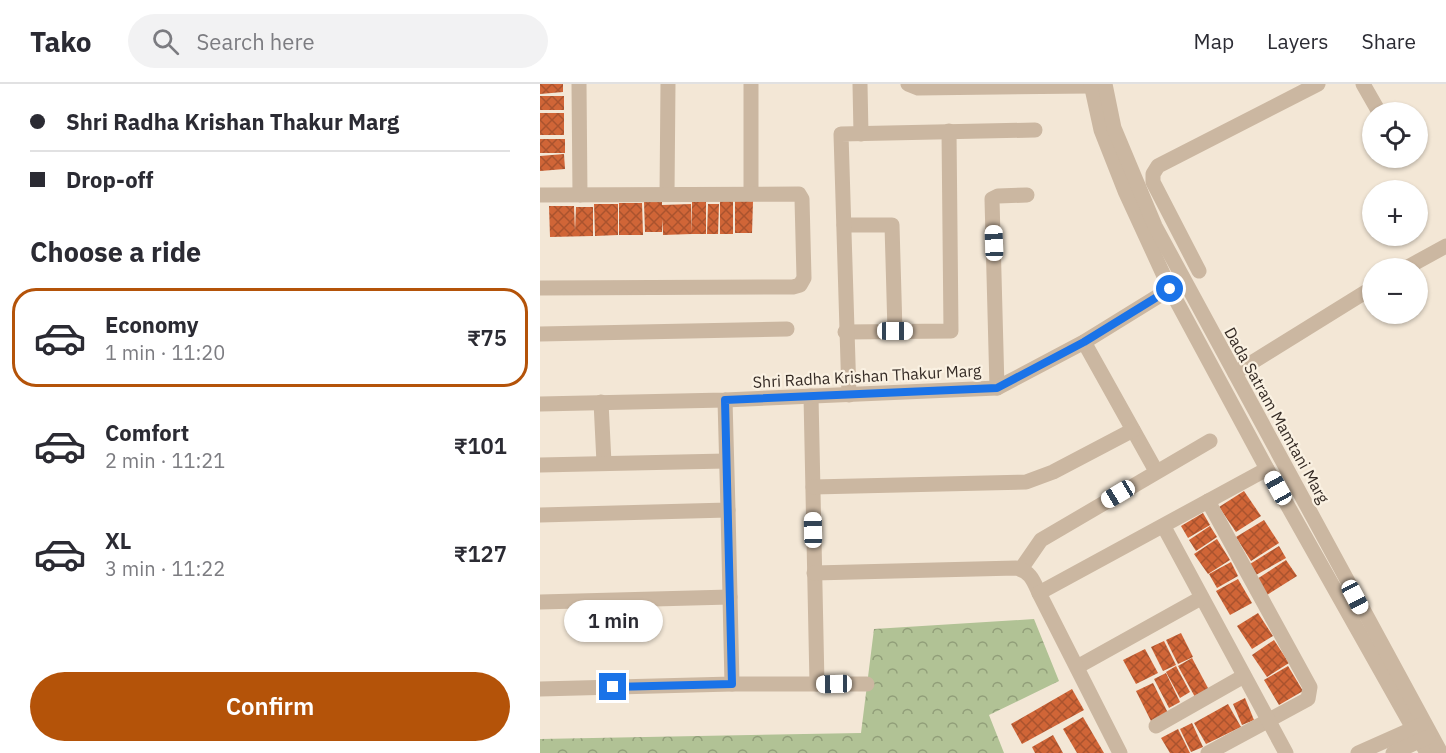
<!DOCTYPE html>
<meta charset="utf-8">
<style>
body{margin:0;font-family:"IBM Plex Sans",sans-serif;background:#f2f2f3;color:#2b2b33;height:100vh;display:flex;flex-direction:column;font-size:22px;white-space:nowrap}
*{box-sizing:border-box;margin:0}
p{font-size:20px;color:#7c7c81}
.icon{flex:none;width:33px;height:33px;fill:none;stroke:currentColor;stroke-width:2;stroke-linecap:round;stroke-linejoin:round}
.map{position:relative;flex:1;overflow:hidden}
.panel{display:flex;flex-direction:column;background:#fff;width:540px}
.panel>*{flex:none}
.top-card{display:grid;align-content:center;height:132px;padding:0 30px;background:#fff}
.buttons{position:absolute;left:822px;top:18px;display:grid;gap:12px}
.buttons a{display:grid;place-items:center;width:66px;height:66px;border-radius:50%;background:#fff;box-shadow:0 2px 4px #0004;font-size:30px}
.end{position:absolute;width:27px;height:27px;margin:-14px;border:8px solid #1a73e8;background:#fff;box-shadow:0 0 0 3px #fff}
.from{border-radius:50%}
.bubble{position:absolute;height:42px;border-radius:21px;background:#fff;box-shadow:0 2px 4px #0004;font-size:20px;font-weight:600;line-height:42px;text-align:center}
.car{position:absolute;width:18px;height:36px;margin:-18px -9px;border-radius:8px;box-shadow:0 0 4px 2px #0007;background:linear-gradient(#fff 24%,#345 0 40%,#fff 0 76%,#345 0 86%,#fff 0)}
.top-card b{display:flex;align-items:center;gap:21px;height:57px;font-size:22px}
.top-card b+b{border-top:2px solid #e1e1e2}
.top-card i{width:15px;height:15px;background:#2b2b33}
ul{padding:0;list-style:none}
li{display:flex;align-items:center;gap:18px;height:99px;margin:0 12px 9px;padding:0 18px;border:3px solid transparent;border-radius:24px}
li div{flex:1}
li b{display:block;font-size:22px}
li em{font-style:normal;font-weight:600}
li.on{border-color:#b45309}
li>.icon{width:54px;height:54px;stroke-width:1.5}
h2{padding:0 30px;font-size:27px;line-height:72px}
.cta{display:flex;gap:12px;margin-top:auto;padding:12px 30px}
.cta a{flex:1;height:69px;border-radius:36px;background:#b45309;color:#fff;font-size:24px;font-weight:600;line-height:69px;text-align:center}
header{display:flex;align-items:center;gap:36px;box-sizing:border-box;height:84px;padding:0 30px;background:#fff;border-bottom:2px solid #e1e1e2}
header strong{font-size:28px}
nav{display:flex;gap:33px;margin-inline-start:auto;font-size:21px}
.search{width:420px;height:54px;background:#f2f2f3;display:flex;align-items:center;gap:15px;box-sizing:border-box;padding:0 21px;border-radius:33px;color:#7c7c81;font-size:22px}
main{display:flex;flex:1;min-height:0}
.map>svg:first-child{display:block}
.park{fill:url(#park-crowns)}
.building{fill:url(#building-cross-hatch)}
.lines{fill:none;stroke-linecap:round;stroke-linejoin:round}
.minor{stroke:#cbb7a1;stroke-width:15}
.route{stroke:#1a73e8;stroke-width:8}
.labels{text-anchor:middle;stroke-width:4.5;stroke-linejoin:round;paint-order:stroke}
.street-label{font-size:16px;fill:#352b25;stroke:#faf1e2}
</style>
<header>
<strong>Tako</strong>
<div class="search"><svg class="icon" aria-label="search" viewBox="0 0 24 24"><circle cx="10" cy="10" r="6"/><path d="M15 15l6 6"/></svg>Search here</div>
<nav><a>Map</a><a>Layers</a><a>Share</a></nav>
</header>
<main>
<section class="panel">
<div class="top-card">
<b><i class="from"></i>Shri Radha Krishan Thakur Marg</b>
<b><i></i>Drop-off</b>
</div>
<h2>Choose a ride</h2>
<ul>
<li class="on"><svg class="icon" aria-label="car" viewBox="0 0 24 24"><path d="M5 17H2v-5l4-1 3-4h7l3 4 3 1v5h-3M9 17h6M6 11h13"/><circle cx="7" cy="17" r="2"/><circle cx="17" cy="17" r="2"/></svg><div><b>Economy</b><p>1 min · 11:20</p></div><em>₹75</em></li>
<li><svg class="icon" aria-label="car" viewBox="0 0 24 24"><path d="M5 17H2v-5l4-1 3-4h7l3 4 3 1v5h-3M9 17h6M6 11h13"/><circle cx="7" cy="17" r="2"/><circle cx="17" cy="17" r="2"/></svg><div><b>Comfort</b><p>2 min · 11:21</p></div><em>₹101</em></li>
<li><svg class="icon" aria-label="car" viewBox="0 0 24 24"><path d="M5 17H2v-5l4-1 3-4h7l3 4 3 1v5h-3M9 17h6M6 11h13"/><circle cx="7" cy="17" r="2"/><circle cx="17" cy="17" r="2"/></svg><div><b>XL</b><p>3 min · 11:22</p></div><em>₹127</em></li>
</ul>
<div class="cta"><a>Confirm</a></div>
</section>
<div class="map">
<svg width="906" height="669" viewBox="0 0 906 669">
<defs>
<pattern id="park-crowns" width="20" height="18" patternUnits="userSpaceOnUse" patternTransform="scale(1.5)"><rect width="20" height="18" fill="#b1c295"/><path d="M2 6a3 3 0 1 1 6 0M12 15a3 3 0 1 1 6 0" fill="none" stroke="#919e79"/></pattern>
<pattern id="building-cross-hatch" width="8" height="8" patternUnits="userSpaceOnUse" patternTransform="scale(1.5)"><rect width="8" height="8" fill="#d06537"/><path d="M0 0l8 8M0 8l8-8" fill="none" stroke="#aa532e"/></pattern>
</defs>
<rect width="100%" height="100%" fill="#f3e7d6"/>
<path class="park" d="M494,535l25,62 -70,34 15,38h-464v-14l321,-6 13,-104z"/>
<g class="building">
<path d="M0,0h23v8l-23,2z"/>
<rect x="0" y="12" width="24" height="14"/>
<rect x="0" y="29" width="24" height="22"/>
<rect x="0" y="55" width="25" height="14"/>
<path d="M24,70l1,15 -25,2v-15z"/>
<rect x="180" y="114" width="13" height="36"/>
<path d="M195,116l18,1 -1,32h-17z"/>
<rect x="152" y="117" width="14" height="33"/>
<path d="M104,118h18v3l29,-1 1,30 -29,1v-16l-1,13h-17z"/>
<path d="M79,119h23l1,32h-24z"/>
<path d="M54,120h24v31l-23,1z"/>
<path d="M168,120h11l-1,30h-11z"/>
<path d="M9,122h25l1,25 1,-24h17v29l-43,1z"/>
<path d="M704,407l17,25 -25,16 -17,-25z"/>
<path d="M663,429l7,12 -22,13 -7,-12z"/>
<path d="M724,436l15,23 -28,18 -15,-24z"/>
<path d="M670,442l7,11 -21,14 -7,-11z"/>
<path d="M677,455l13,21 -22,14 -14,-20z"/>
<path d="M739,462l7,12 -30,17 -6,-11z"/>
<path d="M746,476l11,16 -30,19 -10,-16z"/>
<path d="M691,478l7,14 -21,12 -8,-14z"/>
<path d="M698,495l14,24 -22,12 -14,-24z"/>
<path d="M718,529l15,23 -21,13 -15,-23z"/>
<path d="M641,549l12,24 -15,7 -12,-24z"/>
<path d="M734,556l15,23 -22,14 -15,-22z"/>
<path d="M624,557l12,24 -13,6 -12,-24z"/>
<path d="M605,565l13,24 -22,11 -13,-24z"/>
<path d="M652,574l17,32 -14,7 -17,-31z"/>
<path d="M636,582l14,26 -10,6 -14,-26z"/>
<path d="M748,582l15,25 -24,14 -15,-25z"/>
<path d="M626,589l14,29 -11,6 -15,-29z"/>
<path d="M613,599l15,30 -17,8 -15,-30z"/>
<path d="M532,605l12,21 -62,34 -11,-20z"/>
<path d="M705,614l9,22 -12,5 -9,-21z"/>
<path d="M688,620l13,23 -35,17 -12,-21z"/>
<path d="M543,633l21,36h-27l-14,-24z"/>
<path d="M652,639l11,24 -12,5 -11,-23z"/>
<path d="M638,645l12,24h-20l-9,-15z"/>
<path d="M513,651l10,18h-28l-3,-6z"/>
</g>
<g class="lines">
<g class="minor">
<path d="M39,0l1,111"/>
<path d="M211,0v110"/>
<path d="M320,0l1,50"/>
<path d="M368,0l10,4 173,-2"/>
<path d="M551,0l10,46 24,61 45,98 97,180 160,284"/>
<path d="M565,0l9,44 41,98 286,527"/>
<path d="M823,0l16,28"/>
<path d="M127,110l1,-110"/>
<path d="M0,111l259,-1 3,5 2,79 -4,7 -7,2 -253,1"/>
<path d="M304,141h48l3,106"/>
<path d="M866,184l40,-22"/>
<path d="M659,187l-46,-89v-8l5,-8 160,-82"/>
<path d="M305,248l106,-1 -2,-200"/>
<path d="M0,250l247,-5"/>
<path d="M544,258l72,129"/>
<path d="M695,289l137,-85"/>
<path d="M457,304l-5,-189 6,-3 29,-1"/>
<path d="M309,311l-8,-261 194,-4"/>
<path d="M271,312l6,288"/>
<path d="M61,318l3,61"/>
<path d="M0,320l185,-4 272,-12 87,-46 94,-58"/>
<path d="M0,381l186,-4"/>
<path d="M273,403l213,-5 27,-10 80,-42"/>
<path d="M668,417l102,186 -2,12 -100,54"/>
<path d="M0,431l188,-5 -3,-110"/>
<path d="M624,443l122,226"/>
<path d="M481,485l20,-29 169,-99"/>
<path d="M274,489l202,-5c15,4 17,12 23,25"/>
<path d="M0,518l190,-5"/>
<path d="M537,583l124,-69"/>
<path d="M192,600h135"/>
<path d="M0,605l192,-5 -4,-174"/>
<path d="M616,642l88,-50"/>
<path d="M580,669l-81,-160 228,-124"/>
<path d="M818,669l63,-28"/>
<path d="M853,669l35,-16"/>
</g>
</g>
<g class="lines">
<path class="route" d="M73,603l119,-3 -7,-284 272,-12 87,-46 86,-53"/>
</g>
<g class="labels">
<g class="street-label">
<text transform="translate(327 292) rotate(-3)" y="6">Shri Radha Krishan Thakur Marg</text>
<text transform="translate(737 331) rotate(61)" y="6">Dada Satram Mamtani Marg</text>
</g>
</g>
</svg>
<div class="buttons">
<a><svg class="icon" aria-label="locate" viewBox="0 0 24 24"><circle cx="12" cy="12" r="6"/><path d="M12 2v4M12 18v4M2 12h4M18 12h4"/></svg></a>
<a>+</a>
<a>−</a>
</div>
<i class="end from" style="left:630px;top:205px"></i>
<i class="end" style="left:73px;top:603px"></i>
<div class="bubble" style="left:24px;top:516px;width:99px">1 min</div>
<i class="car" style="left:454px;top:159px;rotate:358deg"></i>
<i class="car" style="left:355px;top:247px;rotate:90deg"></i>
<i class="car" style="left:738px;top:404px;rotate:331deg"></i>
<i class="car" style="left:578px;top:410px;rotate:239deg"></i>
<i class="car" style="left:273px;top:446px;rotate:359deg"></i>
<i class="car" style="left:815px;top:513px;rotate:152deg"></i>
<i class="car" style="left:294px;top:600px;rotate:269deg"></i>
</div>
</main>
